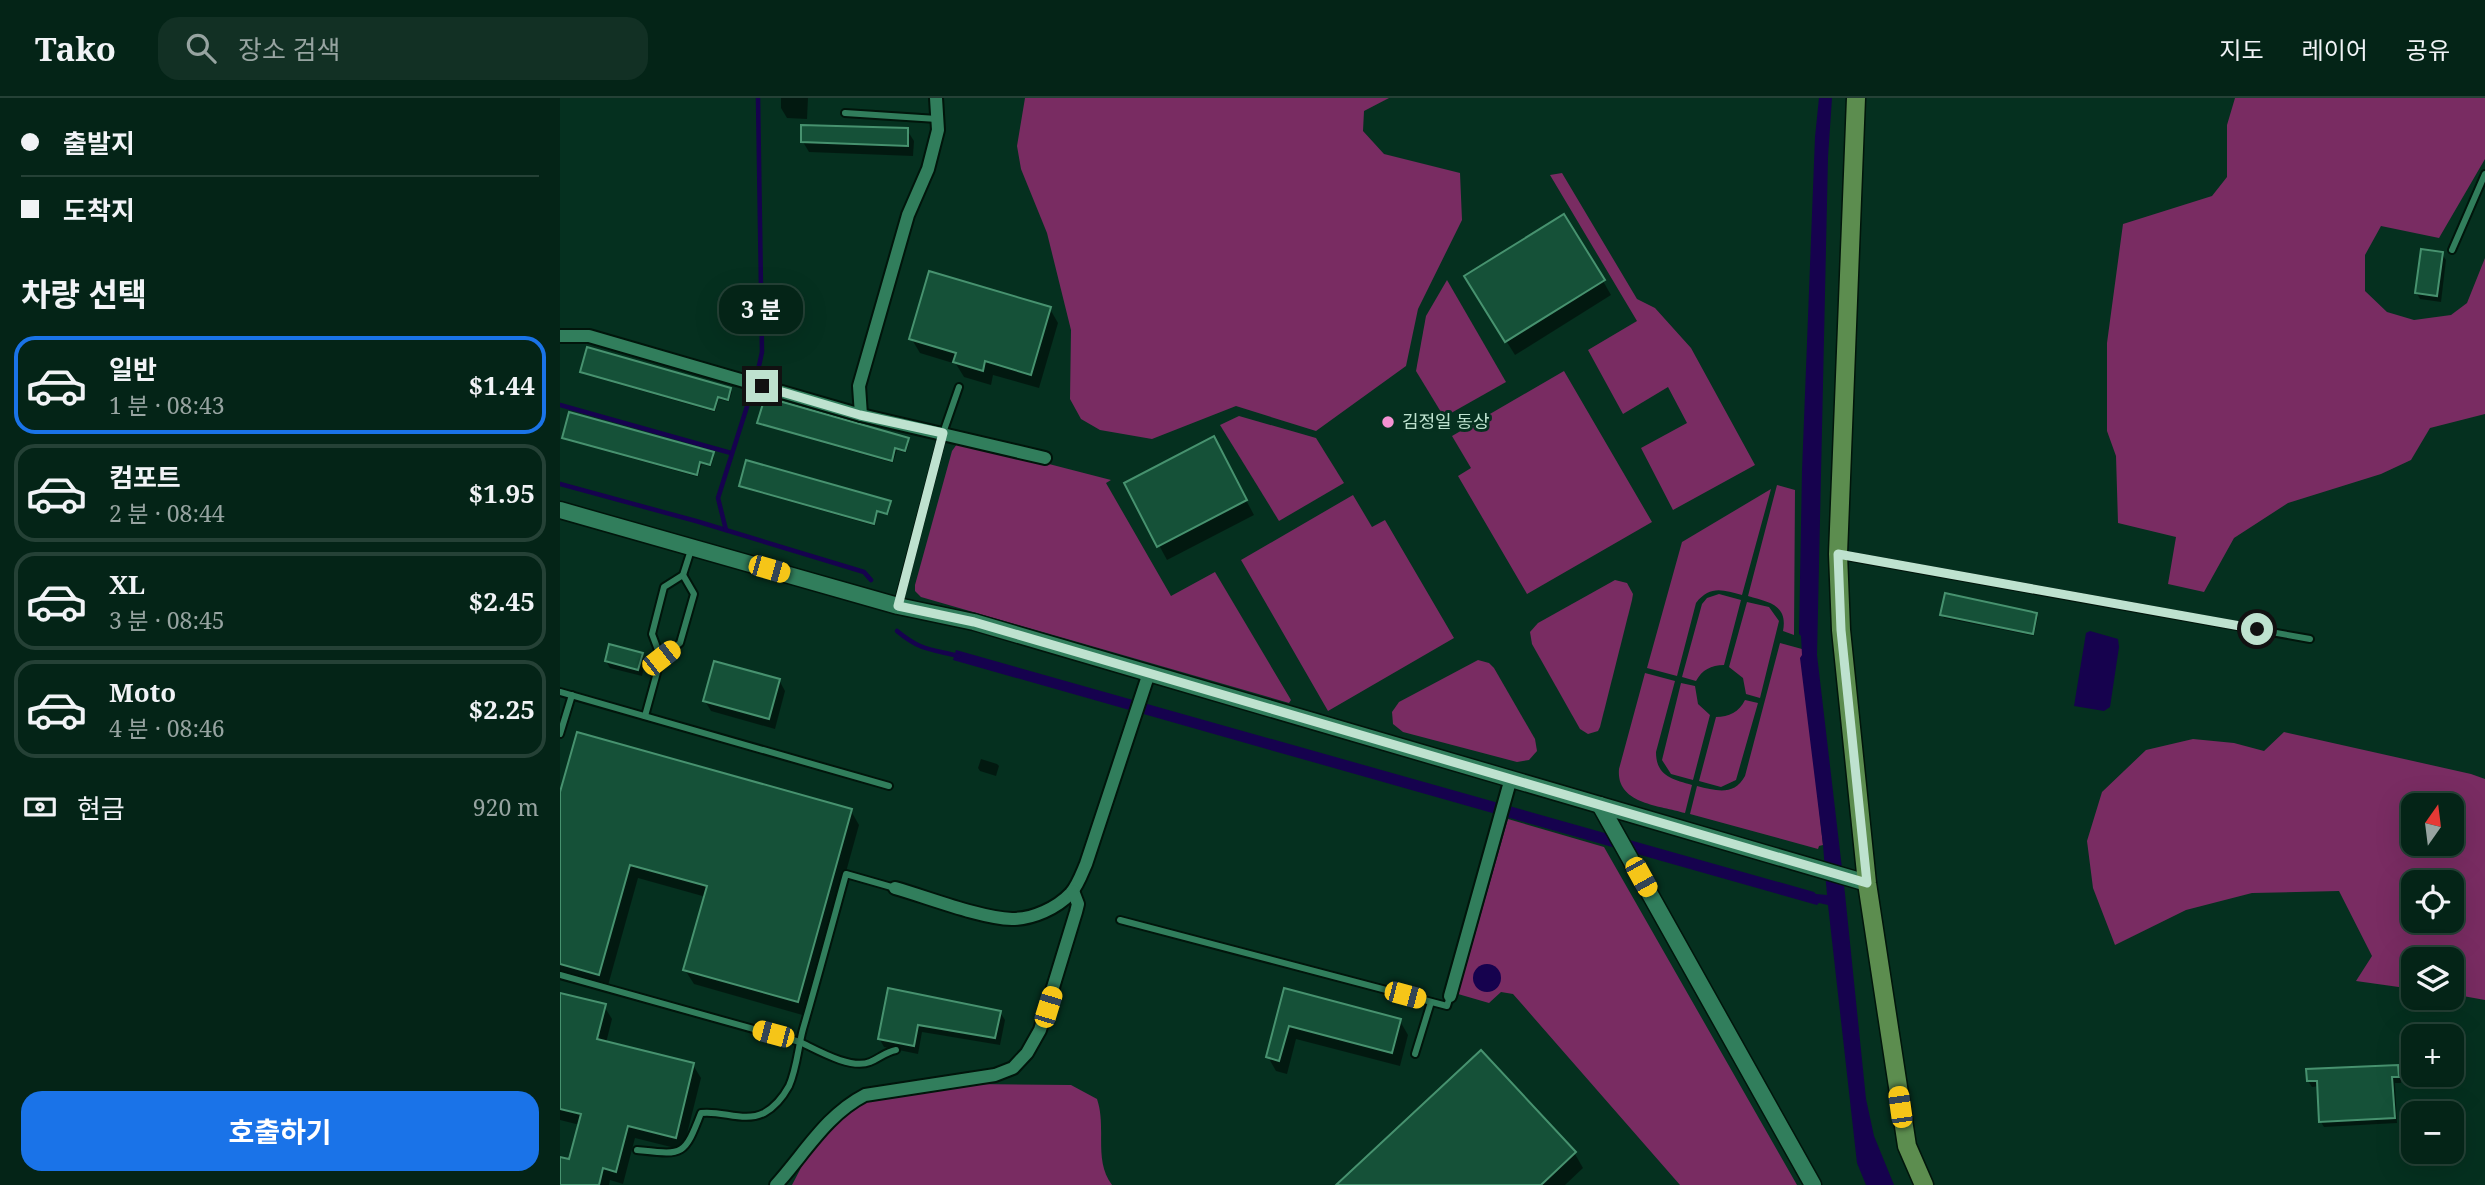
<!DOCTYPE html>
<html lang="ko">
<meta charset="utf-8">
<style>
body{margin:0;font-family:"Noto Serif","Noto Sans KR",serif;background:#123024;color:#f1f3f6;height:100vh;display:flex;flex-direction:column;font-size:26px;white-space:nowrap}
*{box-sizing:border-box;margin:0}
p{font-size:23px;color:#97a4a1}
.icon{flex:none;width:38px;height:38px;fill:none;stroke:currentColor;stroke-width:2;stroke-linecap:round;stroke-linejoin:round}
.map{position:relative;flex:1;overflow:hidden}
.details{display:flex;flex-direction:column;background:#042417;width:560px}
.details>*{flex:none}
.hud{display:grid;align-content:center;height:154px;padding:0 21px;background:#042417}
.needle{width:46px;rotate:14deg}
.tools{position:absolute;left:1841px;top:695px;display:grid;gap:14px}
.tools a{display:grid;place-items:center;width:63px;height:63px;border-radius:14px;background:#042417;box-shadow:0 7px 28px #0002,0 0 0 2px #254136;font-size:35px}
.end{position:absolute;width:32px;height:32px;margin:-16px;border:9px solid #bee2cf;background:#111;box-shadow:0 0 0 4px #111}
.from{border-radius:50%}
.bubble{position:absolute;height:49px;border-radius:21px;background:#042417;box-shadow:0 7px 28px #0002,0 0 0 2px #254136;font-size:23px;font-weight:700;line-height:49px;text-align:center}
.car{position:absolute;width:21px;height:42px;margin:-21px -10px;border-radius:9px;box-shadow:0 0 5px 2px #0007;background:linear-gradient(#f5c518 24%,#345 0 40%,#f5c518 0 76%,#345 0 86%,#f5c518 0)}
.hud b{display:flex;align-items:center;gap:24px;height:66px;font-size:26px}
.hud b+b{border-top:2px solid #254136}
.hud i{width:18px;height:18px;background:#f1f3f6}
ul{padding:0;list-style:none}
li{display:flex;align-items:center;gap:21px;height:98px;margin:0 14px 10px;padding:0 7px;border:4px solid #254136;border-radius:21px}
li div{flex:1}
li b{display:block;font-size:26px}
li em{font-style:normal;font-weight:700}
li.current{border-color:#1a73e8}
li>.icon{width:63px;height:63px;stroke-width:1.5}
h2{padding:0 21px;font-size:32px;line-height:84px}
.pay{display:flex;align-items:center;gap:18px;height:77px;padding:0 21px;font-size:26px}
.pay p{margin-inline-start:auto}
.cta{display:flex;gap:14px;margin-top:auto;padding:14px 21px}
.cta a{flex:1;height:80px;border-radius:21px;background:#1a73e8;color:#fff;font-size:28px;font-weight:700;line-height:80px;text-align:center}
header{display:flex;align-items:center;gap:42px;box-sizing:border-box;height:98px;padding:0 35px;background:#042417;border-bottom:2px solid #254136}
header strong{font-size:33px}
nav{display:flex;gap:38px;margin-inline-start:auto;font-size:24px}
.search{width:490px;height:63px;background:#123024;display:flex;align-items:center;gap:18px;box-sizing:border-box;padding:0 24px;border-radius:21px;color:#97a4a1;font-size:26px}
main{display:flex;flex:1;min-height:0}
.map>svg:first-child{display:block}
.green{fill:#792c62;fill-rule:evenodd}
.water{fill:#16024e}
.shadow{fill:#0007}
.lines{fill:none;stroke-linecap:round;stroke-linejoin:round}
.stream{stroke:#16024e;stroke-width:4.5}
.building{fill:#155138;stroke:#47926f;stroke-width:2}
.service-casing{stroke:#01150b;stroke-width:10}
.minor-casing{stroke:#01150b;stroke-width:16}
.tertiary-casing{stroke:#01150b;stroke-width:19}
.secondary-casing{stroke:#01150b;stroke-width:21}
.service{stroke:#317e5c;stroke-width:6}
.minor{stroke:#317e5c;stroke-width:12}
.tertiary{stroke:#317e5c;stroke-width:16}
.secondary{stroke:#5c8d4f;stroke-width:18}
.route{stroke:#bee2cf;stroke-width:9}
.poi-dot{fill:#f591d2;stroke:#05301f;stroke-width:2.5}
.labels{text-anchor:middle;stroke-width:6;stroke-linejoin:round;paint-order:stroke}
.poi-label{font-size:18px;fill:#bee2cf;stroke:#05301f;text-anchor:start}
</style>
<header>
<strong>Tako</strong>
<div class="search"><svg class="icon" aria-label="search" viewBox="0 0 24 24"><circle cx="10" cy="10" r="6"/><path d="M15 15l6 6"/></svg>장소 검색</div>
<nav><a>지도</a><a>레이어</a><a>공유</a></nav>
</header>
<main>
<section class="details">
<div class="hud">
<b><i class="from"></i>출발지</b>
<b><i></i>도착지</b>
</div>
<h2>차량 선택</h2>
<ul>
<li class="current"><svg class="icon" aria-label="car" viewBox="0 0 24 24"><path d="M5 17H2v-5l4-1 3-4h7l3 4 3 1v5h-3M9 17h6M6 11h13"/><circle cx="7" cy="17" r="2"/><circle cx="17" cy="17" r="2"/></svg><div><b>일반</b><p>1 분 · 08:43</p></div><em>$1.44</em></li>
<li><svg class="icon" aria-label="car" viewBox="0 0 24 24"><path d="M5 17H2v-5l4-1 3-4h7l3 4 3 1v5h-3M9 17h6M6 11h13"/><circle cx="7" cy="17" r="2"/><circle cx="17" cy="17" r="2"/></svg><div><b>컴포트</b><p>2 분 · 08:44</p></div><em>$1.95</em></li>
<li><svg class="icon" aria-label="car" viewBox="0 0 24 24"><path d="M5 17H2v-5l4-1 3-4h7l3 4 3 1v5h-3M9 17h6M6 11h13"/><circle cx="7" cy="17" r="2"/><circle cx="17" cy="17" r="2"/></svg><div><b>XL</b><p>3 분 · 08:45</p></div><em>$2.45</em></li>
<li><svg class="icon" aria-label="car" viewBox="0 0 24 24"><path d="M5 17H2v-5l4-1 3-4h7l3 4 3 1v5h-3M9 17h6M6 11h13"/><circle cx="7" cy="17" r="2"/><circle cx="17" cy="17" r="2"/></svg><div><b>Moto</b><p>4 분 · 08:46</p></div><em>$2.25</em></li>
</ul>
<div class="pay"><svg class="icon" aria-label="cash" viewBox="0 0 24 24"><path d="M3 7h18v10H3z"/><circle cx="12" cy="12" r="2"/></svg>현금<p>920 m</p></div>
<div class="cta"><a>호출하기</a></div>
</section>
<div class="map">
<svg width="1925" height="1087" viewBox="0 0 1925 1087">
<rect width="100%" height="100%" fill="#05301f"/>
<g class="green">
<path d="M465,0h364l-25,13 -1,20 21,23 76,19 2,47 -44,89 -12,57 -90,65 -80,-25 -84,33 -52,-9 -19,-11 -11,-20 1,-69 -24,-97 -26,-64 -4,-23z"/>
<path d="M1675,0h250v61l-46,79 -58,-12 -16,29v36l22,21 27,8 37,-5 16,-12 18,-45v156l-55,14 -19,32 -30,14 -93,29 -54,35 -30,54 -36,-8 8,-47 -58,-14 -2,-67 -9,-25v-88l16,-119 89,-28 15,-19v-52z"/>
<path d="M1002,75l75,126 18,9 36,40 64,117 -82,45 -32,-62 46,-25 -19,-36 -45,27 -35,-64 49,-29 -87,-146z"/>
<path d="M887,182l59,102 -62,35 -28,-46 10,-55z"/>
<path d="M1004,273l88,151 -125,72 -69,-118 13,-8 -19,-32z"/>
<path d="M679,318l77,22 28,45 -65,38 -59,-96z"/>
<path d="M407,345l144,37 -5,3 65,113 44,-24 76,128 -2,3 -368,-106 -6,-6v-6l37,-134 5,-7z"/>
<path d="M1217,387l18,5 -1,145 -11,-4c5,-26 -14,-29 -35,-35z"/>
<path d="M1211,391l-29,106c-19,-5 -32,-10 -46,8l-19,73 -30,-8 35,-126z"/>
<path d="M793,397l19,32 13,-7 69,118 -126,73 -87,-151z"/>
<path d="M1055,482l12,3 6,11 -1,6 -32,127 -2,4 -10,3 -8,-5 -48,-85 -2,-12 8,-9z"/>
<path d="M1159,496l22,6 -17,65c-13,0 -22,5 -28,16l-14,-4 20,-73 5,-6z"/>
<path d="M1187,504l22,5 10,14 -19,77 -14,-4 -3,-16 -14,-11z"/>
<path d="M1220,545l22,6 21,196 -4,1 -1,3 -128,-35 7,-28c20,5 37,10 48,-10z"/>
<path d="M918,562l11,3 5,5 41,71 2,12 -8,9 -12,2 -114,-30 -10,-8 -1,-12 7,-10z"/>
<path d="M1085,575l30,8 -19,71c0,24 16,27 36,33l-7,28c-26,-8 -69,-9 -66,-44z"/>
<path d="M1121,585l14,3 3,18 12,11 -17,65 -22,-6 -9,-14z"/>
<path d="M1185,602l13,3 -22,77 -15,7 -22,-6 17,-64c13,0 23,-5 29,-17z"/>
<path d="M1724,634l187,42 14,5v221l-33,-6v-35h-39v30l-57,-8 16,-25 -33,-65 -87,2 -66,17 -71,35 -22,-57 -6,-47 15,-49 44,-42 47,-11 41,4 30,8zM1853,707h39v39h-39zM1853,784h39v38h-39z"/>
<path d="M948,721l96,28 193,338h-117l-167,-191 -12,-2 -12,11 -31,-9z"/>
<path d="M410,986l101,1 26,14c10,29 -4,61 15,86h-320c9,-16 20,-42 32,-56 38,-40 95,-38 146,-45z"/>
</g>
<g class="water">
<path d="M1259,0h13l-4,59 -11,498 28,239 21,205 8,37 20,49h-28l-9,-22 -29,-258 -9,-2 -2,2 -864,-245 3,-10 858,242 2,2 11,1 -4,-50 -23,-187 2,-3 -1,-19 -2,-2 3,-163 13,-334z"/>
<path d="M1530,533l28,8 1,8 -9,60 -6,4 -30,-5 12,-73z"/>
<circle cx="927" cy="880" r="14"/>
</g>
<g class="shadow">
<path d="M221,0h27l-1,21 -20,-1 -6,-10z"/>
<path d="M347,32l7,11 -1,15 -104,-4 -6,-10z"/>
<path d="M1882,156l4,6 -5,42 -21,-3 -4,-7z"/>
<path d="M1043,183l8,14 -96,60 -40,-64z"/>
<path d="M490,211l8,14 -19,65 -46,-13 -2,10 -27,-8 -8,-13 -36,-11 -9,-15z"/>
<path d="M22,274l148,17 2,3 -3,10 -10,-3 -4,13 -132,-38z"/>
<path d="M199,325l148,17 2,3 -3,10 -9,-3 -4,13 -132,-38z"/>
<path d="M4,339l149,17 1,3 -3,10 -9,-3 -4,13 -132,-37z"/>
<path d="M661,355l33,62 -87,45 -41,-76z"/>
<path d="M181,387l148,18 2,3 -3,9 -10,-3 -3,14 -132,-38z"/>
<path d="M1476,516l2,3 -4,19 -90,-18 -2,-3z"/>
<path d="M82,557l3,7 -3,14 -32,-8 -4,-7z"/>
<path d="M219,582l6,11 -10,38 -64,-18 -6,-10z"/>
<path d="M421,661l16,5 2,2 -3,10 -16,-5 -2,-3z"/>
<path d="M0,701l291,12 8,14 -53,191 -112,-32 -9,-14 21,-73 -68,-19 -31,111 -47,-13z"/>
<path d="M329,892l111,22 5,8 -5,25 -78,-13 -4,22 -34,-7 -5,-9z"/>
<path d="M725,892l115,31 8,14 -8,31 -104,-27 -9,35 -11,-3 -8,-14z"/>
<path d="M0,897l44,11 8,13 -6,24 87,22 8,13 -18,72 -48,-12 -12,46 -13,-4 -1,5h-49v-26l10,2 10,-36 -20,-5z"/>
<path d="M921,955l94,101 8,14 -18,17h-219z"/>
<path d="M1837,969l4,6v10h-6l2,40 -73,4 -3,-5 -2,-36 -7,1 -4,-6z"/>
</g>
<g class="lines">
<g class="stream">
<path d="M0,307l171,48"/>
<path d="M0,386l136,37 168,51 7,8"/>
<path d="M166,432l-8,-32 39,-123 5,-23 -4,-254"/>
<path d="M337,533c24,20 34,18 62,25"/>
</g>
</g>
<g class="building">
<path d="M241,27l107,3v18l-107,-4z"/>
<path d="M1004,116l41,66 -100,62 -41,-66z"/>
<path d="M1861,151l22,3 -6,44 -22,-3z"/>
<path d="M369,173l122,36 -20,68 -46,-14 -2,10 -30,-9 3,-9 -47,-14z"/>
<path d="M27,249l144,41 -3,12 -10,-3 -4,13 -134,-38z"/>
<path d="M205,299l144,41 -4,13 -10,-3 -3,13 -135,-38z"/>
<path d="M9,314l145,40 -4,13 -10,-3 -3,13 -135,-37z"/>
<path d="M654,338l33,64 -90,47 -33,-64z"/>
<path d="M186,362l145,41 -4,13 -10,-3 -3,13 -135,-38z"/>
<path d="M1385,495l92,20 -4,21 -93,-19z"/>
<path d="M49,546l34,9 -5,17 -33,-9z"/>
<path d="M154,563l66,18 -11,40 -66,-18z"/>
<path d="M17,634l275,77 -54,193 -115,-32 24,-84 -77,-21 -31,110 -39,-11v-172z"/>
<path d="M328,890l113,23 -6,27 -77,-13 -4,21 -36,-7z"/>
<path d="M724,890l117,31 -9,34 -103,-27 -10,35 -13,-4z"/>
<path d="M0,895l46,11 -9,35 97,24 -18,75 -48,-12 -12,46 -13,-4 -4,17h-39v-28l9,2 12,-45 -21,-5z"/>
<path d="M921,952l95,102 -35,33h-205z"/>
<path d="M1838,967l1,12h-7l3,41 -76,4 -2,-41h-10l-1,-12z"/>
</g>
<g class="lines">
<g class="service-casing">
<g id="service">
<path d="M285,15l92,6"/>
<path d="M1892,152l33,-76"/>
<path d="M1280,457l470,84"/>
<path d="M338,506l45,-171 16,-46"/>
<path d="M101,560l19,-15 14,-49 -11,-19"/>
<path d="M0,594l329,94"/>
<path d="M85,618l16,-58 -9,-24 12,-47 19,-12 8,-25"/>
<path d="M0,636l12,-39"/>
<path d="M560,822l327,86 3,-10"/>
<path d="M0,877l240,67c17,8 51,28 70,20 10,-4 15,-10 26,-12"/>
<path d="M855,956l16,-52"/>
<path d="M77,1052c46,5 47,7 64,-37 21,-3 43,10 63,0 11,-6 19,-16 25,-27 8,-18 9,-39 14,-57 15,-52 29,-104 43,-155l49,14"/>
</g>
</g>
<g class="minor-casing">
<g id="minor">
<path d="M0,238h29l272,79 184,43"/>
<path d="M301,317l-2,-29 49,-171 20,-46 10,-39 -2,-32"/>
<path d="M335,790c32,9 85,30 117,31 21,0 45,-11 59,-26 7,-8 11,-20 15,-29l63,-191"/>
<path d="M890,898l61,-218"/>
<path d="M216,1087c29,-32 50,-70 89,-90l130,-20 18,-7 14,-15 13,-23 36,-118 2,-8 -5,-13"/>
</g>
</g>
<g class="tertiary-casing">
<g id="tertiary">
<path d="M0,412l338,96 76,16 893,261"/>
<path d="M1040,707l213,380"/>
</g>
</g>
<g class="secondary-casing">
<path id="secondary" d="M1296,0l-18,456 3,76 26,253 40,263 17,39"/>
</g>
<use href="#service" class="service"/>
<use href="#minor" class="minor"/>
<use href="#tertiary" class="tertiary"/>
<use href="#secondary" class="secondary"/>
</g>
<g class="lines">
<path class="route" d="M202,288l98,29 83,18 -45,173 76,16 893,261 -26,-253 -3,-76 419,75"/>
</g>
<circle class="poi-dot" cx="828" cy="324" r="7"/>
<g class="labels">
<g class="poi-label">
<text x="842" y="330">김정일 동상</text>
</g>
</g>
</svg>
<div class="tools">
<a><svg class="needle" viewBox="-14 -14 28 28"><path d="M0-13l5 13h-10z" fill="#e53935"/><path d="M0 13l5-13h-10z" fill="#97a4a1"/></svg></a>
<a><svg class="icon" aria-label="locate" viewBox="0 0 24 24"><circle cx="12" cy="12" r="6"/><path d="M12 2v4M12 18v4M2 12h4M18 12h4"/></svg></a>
<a><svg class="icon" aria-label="layers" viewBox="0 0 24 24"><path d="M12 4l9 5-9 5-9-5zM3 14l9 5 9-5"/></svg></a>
<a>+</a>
<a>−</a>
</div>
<i class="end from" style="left:1697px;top:531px"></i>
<i class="end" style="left:202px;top:288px"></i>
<div class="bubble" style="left:159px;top:187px;width:84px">3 분</div>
<i class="car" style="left:209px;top:471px;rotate:106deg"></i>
<i class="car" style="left:101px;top:560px;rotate:52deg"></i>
<i class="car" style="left:1081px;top:779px;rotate:151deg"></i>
<i class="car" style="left:845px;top:897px;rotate:105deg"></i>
<i class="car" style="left:488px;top:909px;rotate:17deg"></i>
<i class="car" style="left:213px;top:936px;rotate:285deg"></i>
<i class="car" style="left:1340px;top:1009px;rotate:352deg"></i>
</div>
</main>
